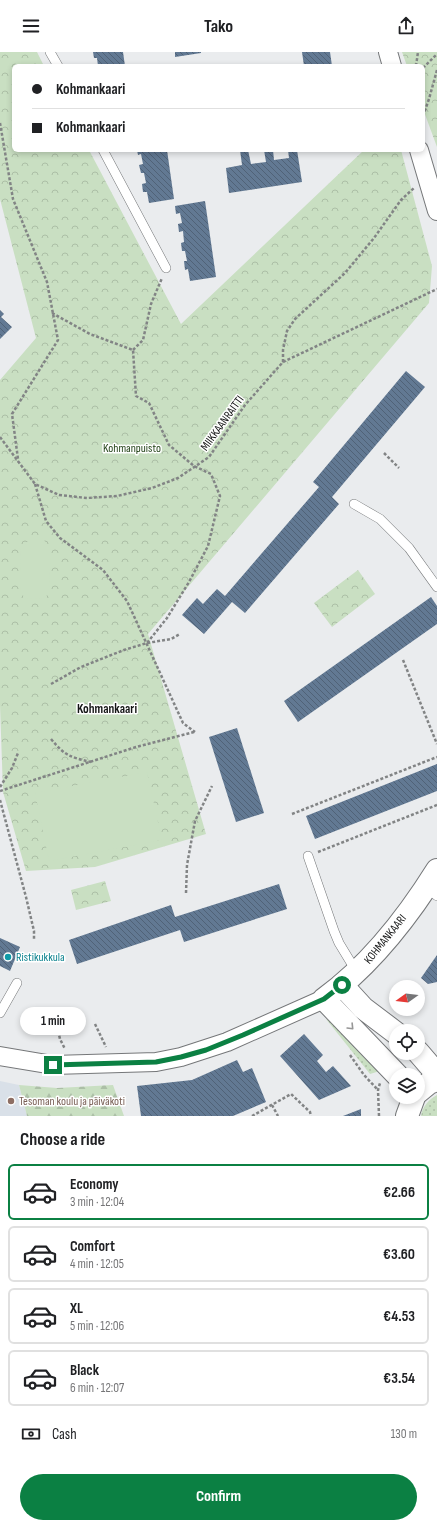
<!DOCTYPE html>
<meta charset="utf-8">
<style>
body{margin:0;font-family:"Sofia Sans Condensed",sans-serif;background:#f6f6f6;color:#202124;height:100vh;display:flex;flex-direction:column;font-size:15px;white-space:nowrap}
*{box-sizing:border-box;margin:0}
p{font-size:13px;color:#757577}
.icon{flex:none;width:22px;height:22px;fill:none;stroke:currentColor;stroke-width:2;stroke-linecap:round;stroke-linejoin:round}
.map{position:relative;height:1064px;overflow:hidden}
.panel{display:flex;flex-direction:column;background:#fff;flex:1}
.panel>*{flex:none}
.top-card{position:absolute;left:12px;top:12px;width:413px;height:88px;border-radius:6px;box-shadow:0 2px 6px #0003;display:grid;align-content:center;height:88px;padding:0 20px;background:#fff}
.needle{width:26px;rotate:255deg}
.controls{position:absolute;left:389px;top:928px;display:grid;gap:8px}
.controls a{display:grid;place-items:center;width:36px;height:36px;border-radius:50%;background:#fff;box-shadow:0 2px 6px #0003;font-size:20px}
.end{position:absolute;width:18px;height:18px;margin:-9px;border:5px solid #0b8043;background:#fff;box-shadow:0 0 0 2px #fff}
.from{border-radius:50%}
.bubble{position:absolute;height:28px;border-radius:14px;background:#fff;box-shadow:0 2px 6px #0003;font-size:13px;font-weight:700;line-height:28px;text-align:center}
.top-card b{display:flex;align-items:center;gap:14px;height:38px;font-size:15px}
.top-card b+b{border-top:1px solid #e0e0e0}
.top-card i{width:10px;height:10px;background:#202124}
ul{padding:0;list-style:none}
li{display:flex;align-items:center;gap:12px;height:56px;margin:0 8px 6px;padding:0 12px;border:2px solid #e0e0e0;border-radius:6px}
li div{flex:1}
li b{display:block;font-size:15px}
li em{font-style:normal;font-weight:700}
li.active{border-color:#0b8043}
li>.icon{width:36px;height:36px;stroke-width:1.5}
h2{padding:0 20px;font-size:18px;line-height:48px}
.pay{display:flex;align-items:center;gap:10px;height:44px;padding:0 20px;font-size:15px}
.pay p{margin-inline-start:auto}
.cta{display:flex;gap:8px;margin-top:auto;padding:8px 20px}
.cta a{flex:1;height:46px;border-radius:24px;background:#0b8043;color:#fff;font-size:16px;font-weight:700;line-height:46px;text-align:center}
header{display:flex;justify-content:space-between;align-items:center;height:52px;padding:0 20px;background:#fff;font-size:18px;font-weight:700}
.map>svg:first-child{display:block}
.built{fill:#d9e0e8}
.grass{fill:url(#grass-dots)}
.forest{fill:url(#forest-firs)}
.park{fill:url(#park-crowns)}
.pitch{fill:#c9dfc2}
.building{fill:url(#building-back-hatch)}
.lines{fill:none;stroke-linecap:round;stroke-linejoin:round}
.service-casing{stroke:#757779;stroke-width:10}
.minor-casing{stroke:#757779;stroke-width:20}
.tertiary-casing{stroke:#757779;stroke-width:24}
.secondary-casing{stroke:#757779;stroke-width:24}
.path{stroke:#828485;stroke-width:2.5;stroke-dasharray:3 2;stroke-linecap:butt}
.service{stroke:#fff;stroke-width:9}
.minor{stroke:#fff;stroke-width:18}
.tertiary{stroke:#fff;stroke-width:22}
.secondary{stroke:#fff;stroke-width:22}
.oneway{stroke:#969696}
.route{stroke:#0b8043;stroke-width:5}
.culture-dot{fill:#0f9aa8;stroke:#fff;stroke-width:1.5}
.education-dot{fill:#8d6e63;stroke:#fff;stroke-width:1.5}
.labels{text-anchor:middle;stroke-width:3;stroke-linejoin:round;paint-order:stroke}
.street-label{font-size:12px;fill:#151616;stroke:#fff}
.park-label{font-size:12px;fill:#214116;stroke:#fff}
.culture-label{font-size:12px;fill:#0d838f;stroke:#fff;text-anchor:start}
.education-label{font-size:12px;fill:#785e54;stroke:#fff;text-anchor:start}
.neighbourhood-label{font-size:13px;font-weight:bold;fill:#151616;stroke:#fff}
</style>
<header><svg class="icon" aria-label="menu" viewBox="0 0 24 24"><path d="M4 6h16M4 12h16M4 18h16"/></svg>Tako<svg class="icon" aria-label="share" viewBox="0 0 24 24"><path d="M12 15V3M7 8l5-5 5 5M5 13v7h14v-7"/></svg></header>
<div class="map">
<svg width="437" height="1064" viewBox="0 0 437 1064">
<defs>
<pattern id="grass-dots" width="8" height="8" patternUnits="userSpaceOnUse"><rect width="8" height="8" fill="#c9dfc2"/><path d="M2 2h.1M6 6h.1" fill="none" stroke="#acbfa6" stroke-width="1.8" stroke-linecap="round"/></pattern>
<pattern id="forest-firs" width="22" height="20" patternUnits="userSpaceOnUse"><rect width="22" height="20" fill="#c9dfc2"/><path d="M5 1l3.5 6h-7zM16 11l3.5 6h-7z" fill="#acbfa6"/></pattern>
<pattern id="park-crowns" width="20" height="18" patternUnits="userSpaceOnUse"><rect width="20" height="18" fill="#c9dfc2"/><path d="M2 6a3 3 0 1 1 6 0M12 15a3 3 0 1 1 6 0" fill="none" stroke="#acbfa6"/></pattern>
<pattern id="building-back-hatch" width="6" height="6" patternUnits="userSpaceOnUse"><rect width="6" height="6" fill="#627993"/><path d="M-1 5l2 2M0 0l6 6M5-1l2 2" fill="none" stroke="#506277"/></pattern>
</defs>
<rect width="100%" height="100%" fill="#eaecee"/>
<path class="built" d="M0,1029l19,4 8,31h-27z"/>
<g class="grass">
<path d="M326,967l9,4 45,48 -10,3z"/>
<path d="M437,1043v21h-16c1,-9 8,-17 16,-21z"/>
</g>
<path class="forest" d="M19,1033l38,3 56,-3 11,31h-97z"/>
<g class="park">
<path d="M0,0h37l7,14h-30v84h75l92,174 183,-174h37l31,116 -3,37 -281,331 58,200 -111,33 -69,4 -23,-79 -3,-87v-325l36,-42 -36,-139z"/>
<path d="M402,0h35v95l-14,-38v-43h-16z"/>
<path d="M358,518l17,24 -43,33 -18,-24z"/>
<path d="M105,829l6,20 -35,9 -5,-20z"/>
</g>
<g class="pitch">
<path d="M32,486l11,1 8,10 -2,45 -7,5 -17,-1 -4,-5 -1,-43 6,-7z"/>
<path d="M147,720l15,68 -113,21 -14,-68z"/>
</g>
<g class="building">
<path d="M93,0h30l2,14h-27l-1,-8h-3z"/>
<path d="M175,0h26v1l-26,4z"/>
<path d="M302,0h28l2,14h-28z"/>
<path d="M137,98h30l7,49 -25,4 -2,-11h-4l-1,-8 4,-1 -2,-10h-3l-2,-8 4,-1 -2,-10 -3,1z"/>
<path d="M240,98h8l3,14 15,-2 -2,-12h9l1,10 15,-2 -1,-8h9l5,32 -73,11 -3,-25 16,-3z"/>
<path d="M205,149l11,76 -26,4 -2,-12 -3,1 -1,-9h3l-2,-10h-3l-1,-8 3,-1 -1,-11 -4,1 -1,-8 4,-1 -2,-10 -4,1 -1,-8z"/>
<path d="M0,258l4,4 -3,3 11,10 -12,12z"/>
<path d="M406,319l19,16 -93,110 7,7 -94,109 -13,-11 -28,32 -22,-19 15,-17 6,6 14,-15 8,7 94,-109 -6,-5z"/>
<path d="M431,545l6,9v18l-139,98 -14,-21z"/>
<path d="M237,676l27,85 -28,9 -27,-85z"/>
<path d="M437,712v27l-122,48 -9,-23z"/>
<path d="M279,832l8,25 -103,33 -4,-12 -103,34 -8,-24 102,-35 4,12z"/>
<path d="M0,886l20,9 -10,24 -10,-5z"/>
<path d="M437,903v27l-9,2 -7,-6z"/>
<path d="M304,982l19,21 -6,6 9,11 7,-6 18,20 -32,14 -39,-44z"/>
<path d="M237,1008l6,12 9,-4 14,34 -33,14h-92l-4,-30 55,-6z"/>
<path d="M361,1057v7h-18z"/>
</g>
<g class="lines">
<g class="service-casing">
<g id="service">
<path d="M50,0l8,14"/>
<path d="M103,98l63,118"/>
<path d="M354,452l26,15 29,29 28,39"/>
<path d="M308,804l26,75 5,12 17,28"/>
<path d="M426,835l11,9"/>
<path d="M0,961l17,-30"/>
</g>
</g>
<g class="minor-casing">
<g id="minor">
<path d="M388,0l4,14"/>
<path d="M419,98l18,61"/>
<path d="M0,1004l53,9 103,-3 25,-5 46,-15 97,-43"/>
</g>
</g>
<g class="tertiary-casing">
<g id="tertiary">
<path d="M342,933l21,23 33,25"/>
<path d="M418,1000l19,22"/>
<path d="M397,1023l-73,-76c45,-33 83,-81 113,-129"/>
</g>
</g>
<g class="secondary-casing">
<g id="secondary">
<path d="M418,1040l11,-9 8,-3"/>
<path d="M407,1064l7,-19"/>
</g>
</g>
<g class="path">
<path d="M416,14l2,-14"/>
<path d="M423,16l14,-14"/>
<path d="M423,64l6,-17 8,-29"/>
<path d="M0,71l13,76 34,83 11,58 -46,74 6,45"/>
<path d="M52,261l38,21 43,16 3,46 13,7 20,42 25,21 17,8 9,22 -12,50 -19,36 -22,36 -20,25"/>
<path d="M133,298l10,-10 8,-36 11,-26"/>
<path d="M283,310v-12l4,-19 8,-12 50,-46 29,-35 27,-38 13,-12"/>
<path d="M0,385l35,47 24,11 28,3 30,-2 35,-8 26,-10 31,-21 36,-52 38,-43 154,-73"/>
<path d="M384,401l15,15"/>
<path d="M35,432l11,37 14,17 43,32 24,31 56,122 12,9"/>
<path d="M403,608l34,84"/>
<path d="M51,632l30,-17 43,-17 23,-7 24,-4 9,-5"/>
<path d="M51,687c14,17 19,18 40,23"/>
<path d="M0,735l12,-19 6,-15"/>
<path d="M0,739l136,-44 58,-15"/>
<path d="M0,748l26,97 8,34v9"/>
<path d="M292,762l145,-57"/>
<path d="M318,800l119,-47"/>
<path d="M186,841l1,-28 8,-44 17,-35"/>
<path d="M95,972l11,23"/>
<path d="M57,974l3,13 5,10"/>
<path d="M350,1003l14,20 14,15"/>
<path d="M272,1053l6,11"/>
<path d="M252,1064l39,-22 19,18 1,4"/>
<path d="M379,1064l-1,-26 2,-7"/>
</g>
<use href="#service" class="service"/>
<use href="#minor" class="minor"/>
<use href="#tertiary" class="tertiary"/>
<use href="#secondary" class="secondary"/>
</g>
<defs><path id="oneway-chevron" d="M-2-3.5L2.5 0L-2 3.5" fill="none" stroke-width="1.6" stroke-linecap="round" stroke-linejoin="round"/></defs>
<use class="oneway" href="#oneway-chevron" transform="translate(351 975) rotate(46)"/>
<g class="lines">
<path class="route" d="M53,1013l103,-3 25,-5 25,-7 37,-15 81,-36 18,-14"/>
</g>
<circle class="culture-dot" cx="8" cy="905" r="4"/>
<circle class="education-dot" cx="11" cy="1049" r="4"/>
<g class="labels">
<g class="street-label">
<text transform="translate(222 371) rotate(-54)" y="4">MIIKKAANRAITTI</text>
<text transform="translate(385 887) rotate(-51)" y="4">KOHMANKAARI</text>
</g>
<g class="park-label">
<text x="132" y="400">Kohmanpuisto</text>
</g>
<g class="culture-label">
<text x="16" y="909">Ristikukkula</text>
</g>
<g class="education-label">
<text x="19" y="1053">Tesoman koulu ja päiväkoti</text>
</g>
<g class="neighbourhood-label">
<text x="107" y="661">Kohmankaari</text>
</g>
</g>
</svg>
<div class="controls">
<a><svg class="needle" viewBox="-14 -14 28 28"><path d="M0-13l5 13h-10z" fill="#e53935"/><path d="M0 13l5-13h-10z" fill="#757577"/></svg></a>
<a><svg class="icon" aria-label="locate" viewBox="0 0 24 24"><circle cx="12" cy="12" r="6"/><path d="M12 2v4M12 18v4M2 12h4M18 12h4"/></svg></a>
<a><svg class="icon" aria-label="layers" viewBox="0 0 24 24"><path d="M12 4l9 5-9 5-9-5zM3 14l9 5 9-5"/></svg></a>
</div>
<i class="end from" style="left:342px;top:933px"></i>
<i class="end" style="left:53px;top:1013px"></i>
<div class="bubble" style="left:20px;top:955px;width:66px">1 min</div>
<div class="top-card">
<b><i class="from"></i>Kohmankaari</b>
<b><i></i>Kohmankaari</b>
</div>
</div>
<section class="panel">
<h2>Choose a ride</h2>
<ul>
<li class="active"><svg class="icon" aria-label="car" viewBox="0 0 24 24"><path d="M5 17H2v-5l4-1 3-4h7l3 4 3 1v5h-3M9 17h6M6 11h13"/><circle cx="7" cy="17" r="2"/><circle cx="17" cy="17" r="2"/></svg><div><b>Economy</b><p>3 min · 12:04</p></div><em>€2.66</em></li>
<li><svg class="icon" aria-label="car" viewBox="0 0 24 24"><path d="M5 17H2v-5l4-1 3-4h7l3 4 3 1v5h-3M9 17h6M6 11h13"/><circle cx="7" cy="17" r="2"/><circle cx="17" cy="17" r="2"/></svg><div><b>Comfort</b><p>4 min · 12:05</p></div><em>€3.60</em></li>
<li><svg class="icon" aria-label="car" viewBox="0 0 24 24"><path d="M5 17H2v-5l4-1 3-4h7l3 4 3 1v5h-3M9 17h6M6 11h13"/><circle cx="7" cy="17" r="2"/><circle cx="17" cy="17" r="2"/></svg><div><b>XL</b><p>5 min · 12:06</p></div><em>€4.53</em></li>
<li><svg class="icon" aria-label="car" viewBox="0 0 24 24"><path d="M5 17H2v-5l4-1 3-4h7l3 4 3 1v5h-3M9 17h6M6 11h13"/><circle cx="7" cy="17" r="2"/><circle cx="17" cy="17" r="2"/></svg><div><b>Black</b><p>6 min · 12:07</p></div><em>€3.54</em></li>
</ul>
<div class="pay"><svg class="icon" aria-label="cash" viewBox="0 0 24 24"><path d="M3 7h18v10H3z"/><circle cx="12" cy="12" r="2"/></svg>Cash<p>130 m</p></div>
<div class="cta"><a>Confirm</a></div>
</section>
